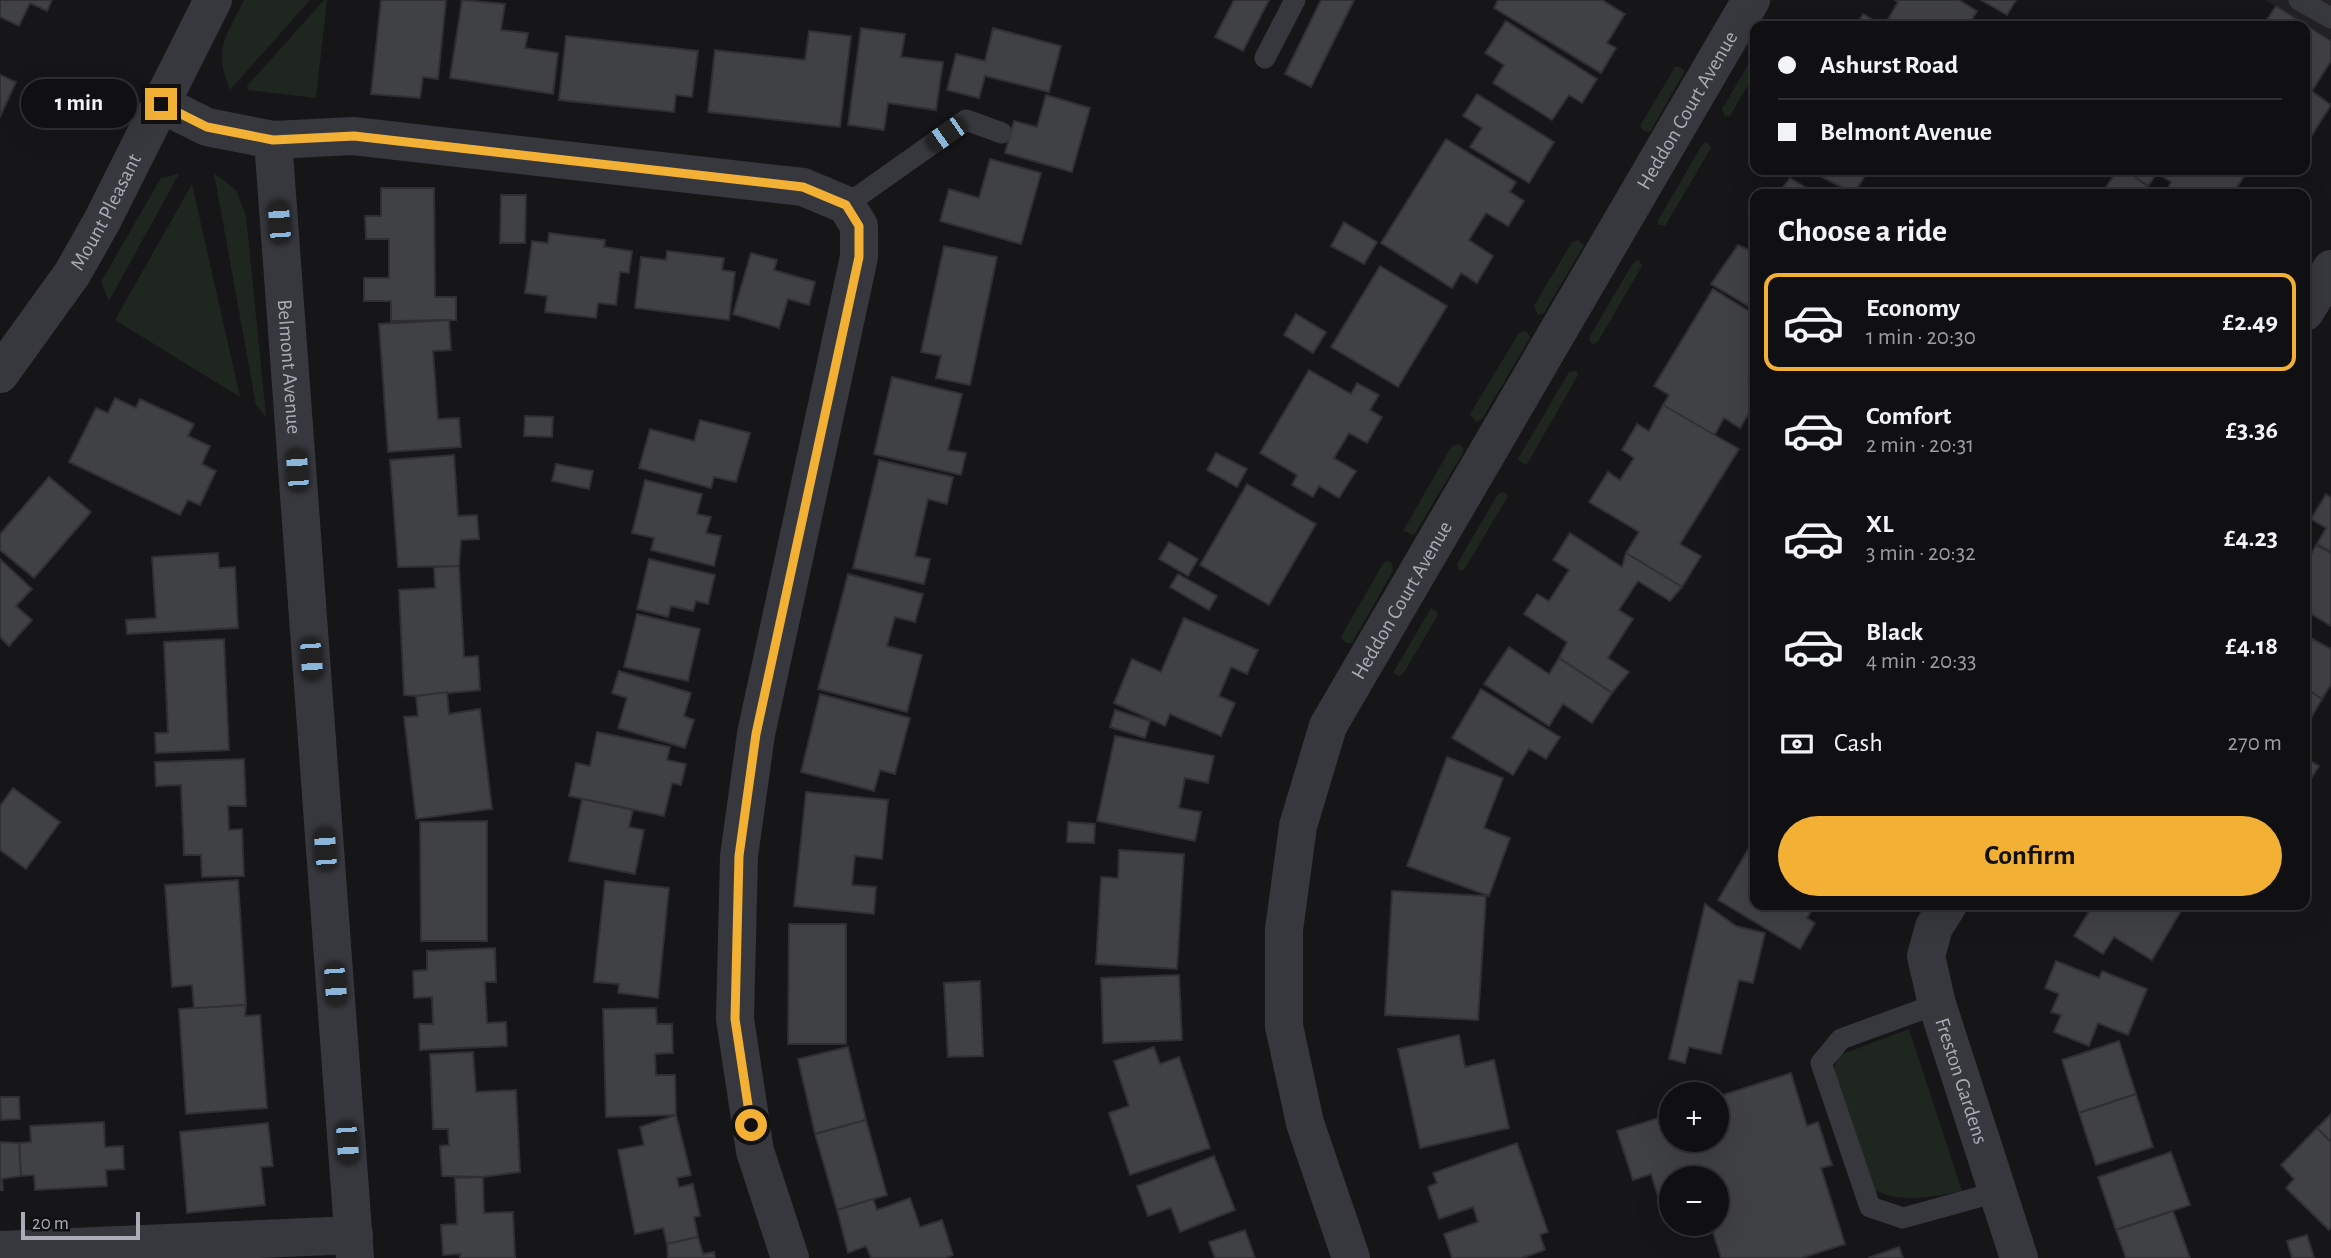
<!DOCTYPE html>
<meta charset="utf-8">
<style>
body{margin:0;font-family:"Alegreya Sans",sans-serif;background:#1e1e20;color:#f1f3f6;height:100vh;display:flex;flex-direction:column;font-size:26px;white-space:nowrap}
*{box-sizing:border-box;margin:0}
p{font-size:23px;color:#9c9d9f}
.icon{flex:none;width:38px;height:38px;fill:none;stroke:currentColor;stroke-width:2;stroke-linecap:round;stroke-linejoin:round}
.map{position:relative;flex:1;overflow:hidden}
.drawer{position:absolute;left:1750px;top:189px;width:560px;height:721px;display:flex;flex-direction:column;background:#101012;border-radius:14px;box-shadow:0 7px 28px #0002,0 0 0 2px #303032}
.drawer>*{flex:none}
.guide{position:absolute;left:1750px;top:21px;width:560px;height:154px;border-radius:14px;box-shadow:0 7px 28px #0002,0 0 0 2px #303032;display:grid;align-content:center;height:154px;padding:0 28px;background:#101012}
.buttons{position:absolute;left:1659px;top:1082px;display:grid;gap:14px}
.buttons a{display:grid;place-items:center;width:70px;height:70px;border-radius:50%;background:#101012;box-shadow:0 7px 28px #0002,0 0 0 2px #303032;font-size:35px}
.scale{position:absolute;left:21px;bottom:18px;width:119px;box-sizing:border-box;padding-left:7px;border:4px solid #a8adb8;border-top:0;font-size:19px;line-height:24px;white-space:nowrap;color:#a8adb8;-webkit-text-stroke:5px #111113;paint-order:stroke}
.end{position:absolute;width:32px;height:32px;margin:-16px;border:9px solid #f2b134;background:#111;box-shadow:0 0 0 4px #111}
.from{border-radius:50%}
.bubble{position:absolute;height:49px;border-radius:24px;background:#101012;box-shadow:0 7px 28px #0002,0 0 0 2px #303032;font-size:23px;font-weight:700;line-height:49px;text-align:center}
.car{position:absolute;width:21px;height:42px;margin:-21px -10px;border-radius:9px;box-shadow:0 0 5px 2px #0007;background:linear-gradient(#222 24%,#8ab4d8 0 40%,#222 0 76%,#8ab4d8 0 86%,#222 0)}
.guide b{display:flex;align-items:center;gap:24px;height:66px;font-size:26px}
.guide b+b{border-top:2px solid #303032}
.guide i{width:18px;height:18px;background:#f1f3f6}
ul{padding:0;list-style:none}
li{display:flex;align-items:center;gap:21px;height:98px;margin:0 14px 10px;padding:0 14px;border:4px solid transparent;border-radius:14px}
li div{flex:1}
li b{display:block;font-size:26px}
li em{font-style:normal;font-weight:700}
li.selected{border-color:#f2b134}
li>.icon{width:63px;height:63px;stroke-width:1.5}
h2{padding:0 28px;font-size:32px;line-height:84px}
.pay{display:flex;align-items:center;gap:18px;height:77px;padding:0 28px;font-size:26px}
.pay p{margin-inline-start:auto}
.primary-button{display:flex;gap:14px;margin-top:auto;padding:14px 28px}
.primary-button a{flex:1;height:80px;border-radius:42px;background:#f2b134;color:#111;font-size:28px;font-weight:700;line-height:80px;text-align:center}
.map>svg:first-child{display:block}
.built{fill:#222225}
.grass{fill:#1e261f}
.building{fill:#404145;stroke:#303034;stroke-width:2}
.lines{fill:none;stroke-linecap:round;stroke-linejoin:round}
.service{stroke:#37383d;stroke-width:21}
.minor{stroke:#37383d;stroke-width:38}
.route{stroke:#f2b134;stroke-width:9}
.labels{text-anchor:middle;stroke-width:5;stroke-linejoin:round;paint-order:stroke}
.street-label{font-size:21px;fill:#a8adb8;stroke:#111113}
</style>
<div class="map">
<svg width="2331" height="1258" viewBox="0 0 2331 1258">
<rect width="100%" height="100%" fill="#161618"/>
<path class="built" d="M2265,0h66v39l-55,-33z"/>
<g class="grass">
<path d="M244,0h66l-80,90c-17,-41 -4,-53 14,-90z"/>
<path d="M324,0h3l-11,98 -68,-8 -1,-4z"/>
<path d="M1755,53v20l-25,43 -5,1 -3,-8z"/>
<path d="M1675,67h5l5,4 -35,61 -6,-1 -4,-5z"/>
<path d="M1707,142l4,6 -46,78 -6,-1 -2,-3 45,-77z"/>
<path d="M214,173l22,17 10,26 20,201 -10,-12z"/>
<path d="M179,174l-70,127 -8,-19 60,-104z"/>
<path d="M192,184l48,213 -125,-77z"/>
<path d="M1578,240l6,5 -40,68 -6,2 -4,-9 38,-64z"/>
<path d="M1637,260l3,1 2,5 -45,77 -4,1 -3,-2v-6l43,-73z"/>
<path d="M1524,331l4,2 2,5 -48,81 -6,3 -6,-8 49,-81z"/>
<path d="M1575,371l3,1v3l-51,89 -5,-1 -4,-4 51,-87z"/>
<path d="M1458,444l5,3v6l-49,82 -11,-4 48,-84z"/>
<path d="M1504,492l4,4 -44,74h-5l-2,-6 41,-70z"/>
<path d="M1389,561l3,3 1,7 -41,72h-6l-5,-6 43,-75z"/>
<path d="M1431,608l4,2 3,5 -35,59 -4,2 -6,-3z"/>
<path d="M1909,1029l53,162c-32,6 -68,15 -96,-7l-33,-115 7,-14z"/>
</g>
<g class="building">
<path d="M0,0h52l-5,11 -17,-8 -11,23 -19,-9z"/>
<path d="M381,0h65l-8,79 -15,-2 -3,21 -49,-4z"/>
<path d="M462,0l43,4 -4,26 27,3 -3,15 33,5 -5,41 -103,-16z"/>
<path d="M1234,0h35l-26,51 -28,-14z"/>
<path d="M1321,0h33l-43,87 -26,-13z"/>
<path d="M1498,0h104l23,14 -18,29 9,5 -15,25 -107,-65z"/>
<path d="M1895,0h64l18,11 -9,15h-112l7,-12 21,12 14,-24z"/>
<path d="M1981,0h35l-9,15z"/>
<path d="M2276,6l55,35v20l-19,30 19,14 -19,30 -7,-5v-104h-37l-4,-2z"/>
<path d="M1506,21l91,58 -15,24 -13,-8 -17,25 -59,-37 11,-18 -19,-12z"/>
<path d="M861,28l44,6 -4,23 42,5 -7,48 -48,-7 -4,27 -36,-5z"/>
<path d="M993,28l68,18 -12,46 -64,-16 -6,22 -32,-8 9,-36 29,7z"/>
<path d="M809,31l42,5 -11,91 -132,-15 7,-62 90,10z"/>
<path d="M566,36l132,15 -6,46 -16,-2 -2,17 -115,-12z"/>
<path d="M0,75l16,7 -16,35z"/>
<path d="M1477,94l77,48 -25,41 -59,-36 12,-19 -19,-12z"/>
<path d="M1046,95l44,13 -18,64 -67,-19 9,-32 23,6z"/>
<path d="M1446,139l70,43 -6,10 14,9 -16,25 -22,-13 -17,27 24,16 -16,27 -16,-10 -9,15 -71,-45z"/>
<path d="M990,159l51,14 -20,71 -81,-23 9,-32 30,9z"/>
<path d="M1809,170h59l-14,24z"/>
<path d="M2118,170h7l23,16 -5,8h-26l-11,-7z"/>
<path d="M2125,170h123l-14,22 3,2h-63l-7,-4 4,-8 -14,-9 -9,13z"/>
<path d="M1790,178l23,14 -2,2h-33z"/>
<path d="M381,188h53l1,109h21v23l-65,1v-20h-27v-23h25v-39h-23l-1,-23h16z"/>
<path d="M501,195h25l-1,48h-25z"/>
<path d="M1344,222l33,20 -13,22 -33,-18z"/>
<path d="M549,233l56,7 -1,7 28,4 -3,22 -9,-1 -4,33 -18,-2 -2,15 -51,-6 2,-16 -22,-3 7,-52 16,2z"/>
<path d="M1738,245l17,8v57l-44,-26z"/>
<path d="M944,246l53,11 -27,128 -34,-7 5,-22 -20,-4z"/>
<path d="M667,251l57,7 -2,12 13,2 -6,48 -94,-12 6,-51 25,3z"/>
<path d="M751,253l26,7 -3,10 41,12 -6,23 -21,-6 -9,29 -46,-14z"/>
<path d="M1380,266l67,40 -49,81 -67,-40z"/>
<path d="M1713,289l42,26v53l-7,11 7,4v20l-15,25 -16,-10 -10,18 -51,-31 6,-10 -15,-9z"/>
<path d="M1296,314l30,18 -13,21 -29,-18z"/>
<path d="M449,320l2,30 -18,1 5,68 21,-1 2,29 -73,5 -9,-128z"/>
<path d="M1309,370l42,24 6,-11 22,12 -9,15 12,7 -15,26 -18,-10 -15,25 22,13 -17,27 -20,-12 -6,11 -21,-12 5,-10 -37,-22z"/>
<path d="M892,377l70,17 -14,56 18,3 -5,22 -87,-21z"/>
<path d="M115,398l21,10 4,-9 54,25 -6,12 22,10 -8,18 14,7 -16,34 -12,-5 -8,15 -111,-53 27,-54 12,5z"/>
<path d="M1663,405l76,44 -59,95 21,12 -19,31 -56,-34 13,-21 -50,-30 19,-30 12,8 14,-22 -12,-8 15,-26 12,7z"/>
<path d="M525,416l28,1 -1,20 -28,-1z"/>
<path d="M700,420l50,13 -14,49 -22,-5 -3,11 -72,-20 11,-39 44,12z"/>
<path d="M1216,453l31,16 -10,18 -30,-17z"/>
<path d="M454,455l4,61 19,-1 2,24 -18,1 -2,26 -61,1 -8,-107z"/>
<path d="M879,460l74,17 -6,27 -19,-5 -13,57 15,3 -6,25 -71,-16z"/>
<path d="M556,464l37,7 -4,18 -37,-8z"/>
<path d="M49,477l42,35 -57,66 -34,-28v-16z"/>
<path d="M645,480l57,14 -5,20 14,3 -5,16 15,3 -7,30 -63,-16 3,-12 -22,-5z"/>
<path d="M1247,484l69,40 -47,81 -69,-40z"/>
<path d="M2326,494l5,4v54l-14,-8 9,-16 -15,-9z"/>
<path d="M1570,533l52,34 4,-14 56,34 -12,14 -32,-20 -19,29 14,9 -25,39 21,14 -17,21 -53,-35 8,-16 -43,-28 13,-20 12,7 20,-31 -16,-10z"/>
<path d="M1169,542l29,17 -10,17 -29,-17z"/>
<path d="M2316,545l15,8v73l-26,-16v-45z"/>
<path d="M218,553l1,15 16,-1 3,61 -111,6 -1,-14 30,-2 -4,-61z"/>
<path d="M0,559l32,30 -16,17 16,14 -23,26 -9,-9z"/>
<path d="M649,559l66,16 -7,29 -12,-3 -3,10 -22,-5 -3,11 -31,-8z"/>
<path d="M459,566l5,91 14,-1 2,34 -64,6 -12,-1 -5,-105 36,-2 -1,-21z"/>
<path d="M848,574l75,20 -8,28 -20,-5 -8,29 35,9 -15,57 -89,-23z"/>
<path d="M1178,574l39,22 -8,14 -39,-23z"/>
<path d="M637,614l63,15 -12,52 -64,-14z"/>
<path d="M1184,618l74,32 -11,24 -16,-7 -12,29 16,7 -14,33 -51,-22 -5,12 -51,-23 18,-44 29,13z"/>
<path d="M2305,635l26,14v35l-9,15 -17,-11z"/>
<path d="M224,639l5,111 -73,3 -1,-20h13l-4,-91z"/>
<path d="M1509,647l40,27 10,-16 53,35 -20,30 -29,-19 -14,22 -65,-42z"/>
<path d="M619,671l72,22 -7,23 10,4 -9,28 -67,-20 9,-30 -15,-5z"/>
<path d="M2305,688l17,11 -17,29z"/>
<path d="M1481,689l79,48 -14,22 -17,-10 -16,26 -61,-37z"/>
<path d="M447,692l2,22 31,-5 12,100 -76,10 -12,-102 14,-1 -2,-20z"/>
<path d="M820,694l90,24 -15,56 -15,-4 -6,21 -73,-19z"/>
<path d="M1115,710l35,11 -5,17 -35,-11z"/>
<path d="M597,732l73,15 -3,13 19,4 -5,21 -9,-2 -8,33 -95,-20 7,-33 14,3z"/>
<path d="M1115,736l99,20 -6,27 -23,-5 -6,30 22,4 -6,29 -98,-20z"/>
<path d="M1447,757l56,21 -19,50 26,10 -21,58 -82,-30z"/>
<path d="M2305,758l14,8 -10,16 -4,-2z"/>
<path d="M244,759l2,47h-18l1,24 13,-1 2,47 -42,1 -1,-22h-17l-3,-70 -25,1 -1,-24z"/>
<path d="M13,788l47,34 -34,47 -26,-19v-44z"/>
<path d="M806,792l82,8 -6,59 -27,-3 -3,29 24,2 -2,27 -80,-8z"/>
<path d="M582,799l51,11 -4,17 15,3 -9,44 -66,-13z"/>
<path d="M487,821v120h-66l-1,-119z"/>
<path d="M1068,822l27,2 -1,19 -27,-1z"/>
<path d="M1755,838v67h60l-8,13 8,5 -15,26 -82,-49z"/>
<path d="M1119,850l65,4 -7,115 -81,-5 5,-87 17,1z"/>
<path d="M238,880l8,125 -52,4 -2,-24 -20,2 -7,-102z"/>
<path d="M605,881l64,7 -11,110 -40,-5 1,-9 -25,-2z"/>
<path d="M1392,891l94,5 -8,124 -93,-5z"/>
<path d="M1705,904l31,22 29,7 -12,50 -14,-3 -18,74 -32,-7 -4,16 -16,-4z"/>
<path d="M2093,905h89l2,1 -32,54 -38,-23 -11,17 -29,-18z"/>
<path d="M789,924h57v120h-58z"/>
<path d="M495,948l1,34h-11l2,41 19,-1 1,24 -87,4 -1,-26h14l-1,-27 -18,1 -1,-27 14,-1v-19z"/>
<path d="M2056,961l43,17 3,-7 45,18 -19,46 -30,-12 -9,23 -35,-14 7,-17 -10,-3 8,-18 -14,-6z"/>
<path d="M1179,975l3,65 -79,3 -2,-65z"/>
<path d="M980,981l3,75 -35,1 -4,-74z"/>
<path d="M246,1005l-1,11 15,-1 7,93 -81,6 -7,-105z"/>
<path d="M656,1008l1,16h15l1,29 -18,1 1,21h19l1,40 -70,2 -3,-108z"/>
<path d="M1459,1035l6,32 29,-7 15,68 -89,20 -22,-99z"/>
<path d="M2119,1041l17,53 -57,19 -17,-53z"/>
<path d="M848,1047l18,73 -51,14 -17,-75z"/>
<path d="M1154,1047l6,17 19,-7 31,91 -80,27 -21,-62 20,-7 -15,-45z"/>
<path d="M473,1052l3,40 40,-2 4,82 -37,5 -41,-1 -2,-30 9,-1 -1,-16h-15l-3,-75z"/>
<path d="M1791,1073l16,53 11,-4 14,43 -11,3 24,76 -43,14h-81l-11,-35h7v-45h-46v31l-8,3 -12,-38 -18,6 -16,-49 54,-17v25h46v-10l9,-3 -9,-29z"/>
<path d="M2136,1094l17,53 -57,18 -17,-52z"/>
<path d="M0,1097h19l1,22 -19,1z"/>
<path d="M2331,1114v28l-14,-14z"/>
<path d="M676,1115l15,60 -14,3 2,9 14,-3 7,32 -6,1 4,20 -31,7 -4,-16 -28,6 -17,-84 26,-5 -4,-18z"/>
<path d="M866,1120l21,75 -50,15 -22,-76z"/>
<path d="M104,1122l1,25 18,-1 1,23 -18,1 1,16 -72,4 -1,-15 -13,1 -2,-33 12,-1 -1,-16z"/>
<path d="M268,1123l5,43 -12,1 4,38 -78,8 -7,-81z"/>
<path d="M2317,1128l14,14v85l-2,3 -43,-42 8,-9 -13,-14z"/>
<path d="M0,1142l19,1 2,33 -19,3 1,11h-3z"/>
<path d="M1517,1143l31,89 -8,3 5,15 -23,8h-70l-8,-24 34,-12 -5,-15 -34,12 -11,-32 9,-4 -4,-10z"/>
<path d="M2171,1152l19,53 -74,25 -18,-53z"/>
<path d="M1214,1156l21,54 -55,22 -9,-24 -23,8 -11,-30z"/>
<path d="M483,1177l1,36 29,-1 2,46h-55v-4l-17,1 -2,-30 16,-1 -2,-46z"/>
<path d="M910,1198l10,29 22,-7 11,35 -7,3h-75l-5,-12 -18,7 -11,-43 36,-11 4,11z"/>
<path d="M2173,1211l17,47h-64l-10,-28z"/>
<path d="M1245,1230l10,28h-40l-6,-16z"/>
<path d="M2307,1235l7,23h-22l-5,-17z"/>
<path d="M698,1237l5,17 11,-2 1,6h-47l-1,-14z"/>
<path d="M1899,1247l4,11h-35z"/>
</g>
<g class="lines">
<g class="service">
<path d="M2299,0l32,18"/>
<path d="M1265,58l30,-58"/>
<path d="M846,205l120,-85 36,13"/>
<path d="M1937,1004l-96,35 -20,24 49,144 33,11 94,-26"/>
</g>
<g class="minor">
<path id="s1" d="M161,104l46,23 66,13 82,1118"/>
<path d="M273,140l80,-4 450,51 43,18 13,21v31l-103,477 -17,122 -4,163 20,132 35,107"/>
<path d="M2305,312l26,-43"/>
<path id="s2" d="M0,374l72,-100 30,-53 111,-221"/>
<path id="s3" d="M1948,905l-14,22 -8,29 11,48 82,254"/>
<path d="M0,1250l354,-15"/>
<path id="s4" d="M1351,1258l-46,-135 -21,-97v-96l14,-104 30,-100 423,-726"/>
</g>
</g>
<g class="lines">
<path class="route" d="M161,104l46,23 66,13 81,-4 449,51 43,18 13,21v31l-103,477 -17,122 -4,163 16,106"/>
</g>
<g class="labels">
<g class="street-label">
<text dy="7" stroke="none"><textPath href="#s4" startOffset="1260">Heddon Court Avenue</textPath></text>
<text dy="7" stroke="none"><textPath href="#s2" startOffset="194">Mount Pleasant</textPath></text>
<text dy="7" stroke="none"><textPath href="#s1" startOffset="346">Belmont Avenue</textPath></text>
<text dy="7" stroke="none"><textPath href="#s4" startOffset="693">Heddon Court Avenue</textPath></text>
<text dy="7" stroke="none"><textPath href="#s3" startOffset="186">Freston Gardens</textPath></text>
</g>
</g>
</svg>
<div class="buttons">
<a>+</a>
<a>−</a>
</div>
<div class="scale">20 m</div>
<i class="end from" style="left:751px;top:1125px"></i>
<i class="end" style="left:161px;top:104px"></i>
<div class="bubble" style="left:21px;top:79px;width:116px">1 min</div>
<i class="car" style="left:946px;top:134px;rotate:235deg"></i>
<i class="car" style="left:279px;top:222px;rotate:356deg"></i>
<i class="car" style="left:297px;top:470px;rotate:356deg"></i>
<i class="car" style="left:311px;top:659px;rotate:176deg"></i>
<i class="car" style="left:325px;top:849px;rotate:356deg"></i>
<i class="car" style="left:335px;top:984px;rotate:176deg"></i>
<i class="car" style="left:347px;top:1143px;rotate:176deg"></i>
<div class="guide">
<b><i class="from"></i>Ashurst Road</b>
<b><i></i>Belmont Avenue</b>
</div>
<section class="drawer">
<h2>Choose a ride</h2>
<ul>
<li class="selected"><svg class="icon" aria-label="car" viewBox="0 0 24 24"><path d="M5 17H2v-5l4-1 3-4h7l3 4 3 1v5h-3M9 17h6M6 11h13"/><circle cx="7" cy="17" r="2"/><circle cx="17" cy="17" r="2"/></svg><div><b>Economy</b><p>1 min · 20:30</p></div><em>£2.49</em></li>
<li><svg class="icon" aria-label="car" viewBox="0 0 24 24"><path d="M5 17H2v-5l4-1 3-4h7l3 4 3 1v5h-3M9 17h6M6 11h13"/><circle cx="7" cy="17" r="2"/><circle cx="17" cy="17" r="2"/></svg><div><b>Comfort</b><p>2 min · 20:31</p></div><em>£3.36</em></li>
<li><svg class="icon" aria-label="car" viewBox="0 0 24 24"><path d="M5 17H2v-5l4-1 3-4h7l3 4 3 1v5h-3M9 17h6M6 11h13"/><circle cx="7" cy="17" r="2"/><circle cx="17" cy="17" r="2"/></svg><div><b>XL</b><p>3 min · 20:32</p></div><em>£4.23</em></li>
<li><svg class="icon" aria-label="car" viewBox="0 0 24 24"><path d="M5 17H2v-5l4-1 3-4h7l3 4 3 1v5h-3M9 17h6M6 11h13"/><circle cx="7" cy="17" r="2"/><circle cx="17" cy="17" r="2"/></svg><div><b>Black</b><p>4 min · 20:33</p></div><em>£4.18</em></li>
</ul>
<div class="pay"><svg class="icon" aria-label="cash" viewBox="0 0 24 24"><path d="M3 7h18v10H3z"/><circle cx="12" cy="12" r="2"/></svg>Cash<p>270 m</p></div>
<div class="primary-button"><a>Confirm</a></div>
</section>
</div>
